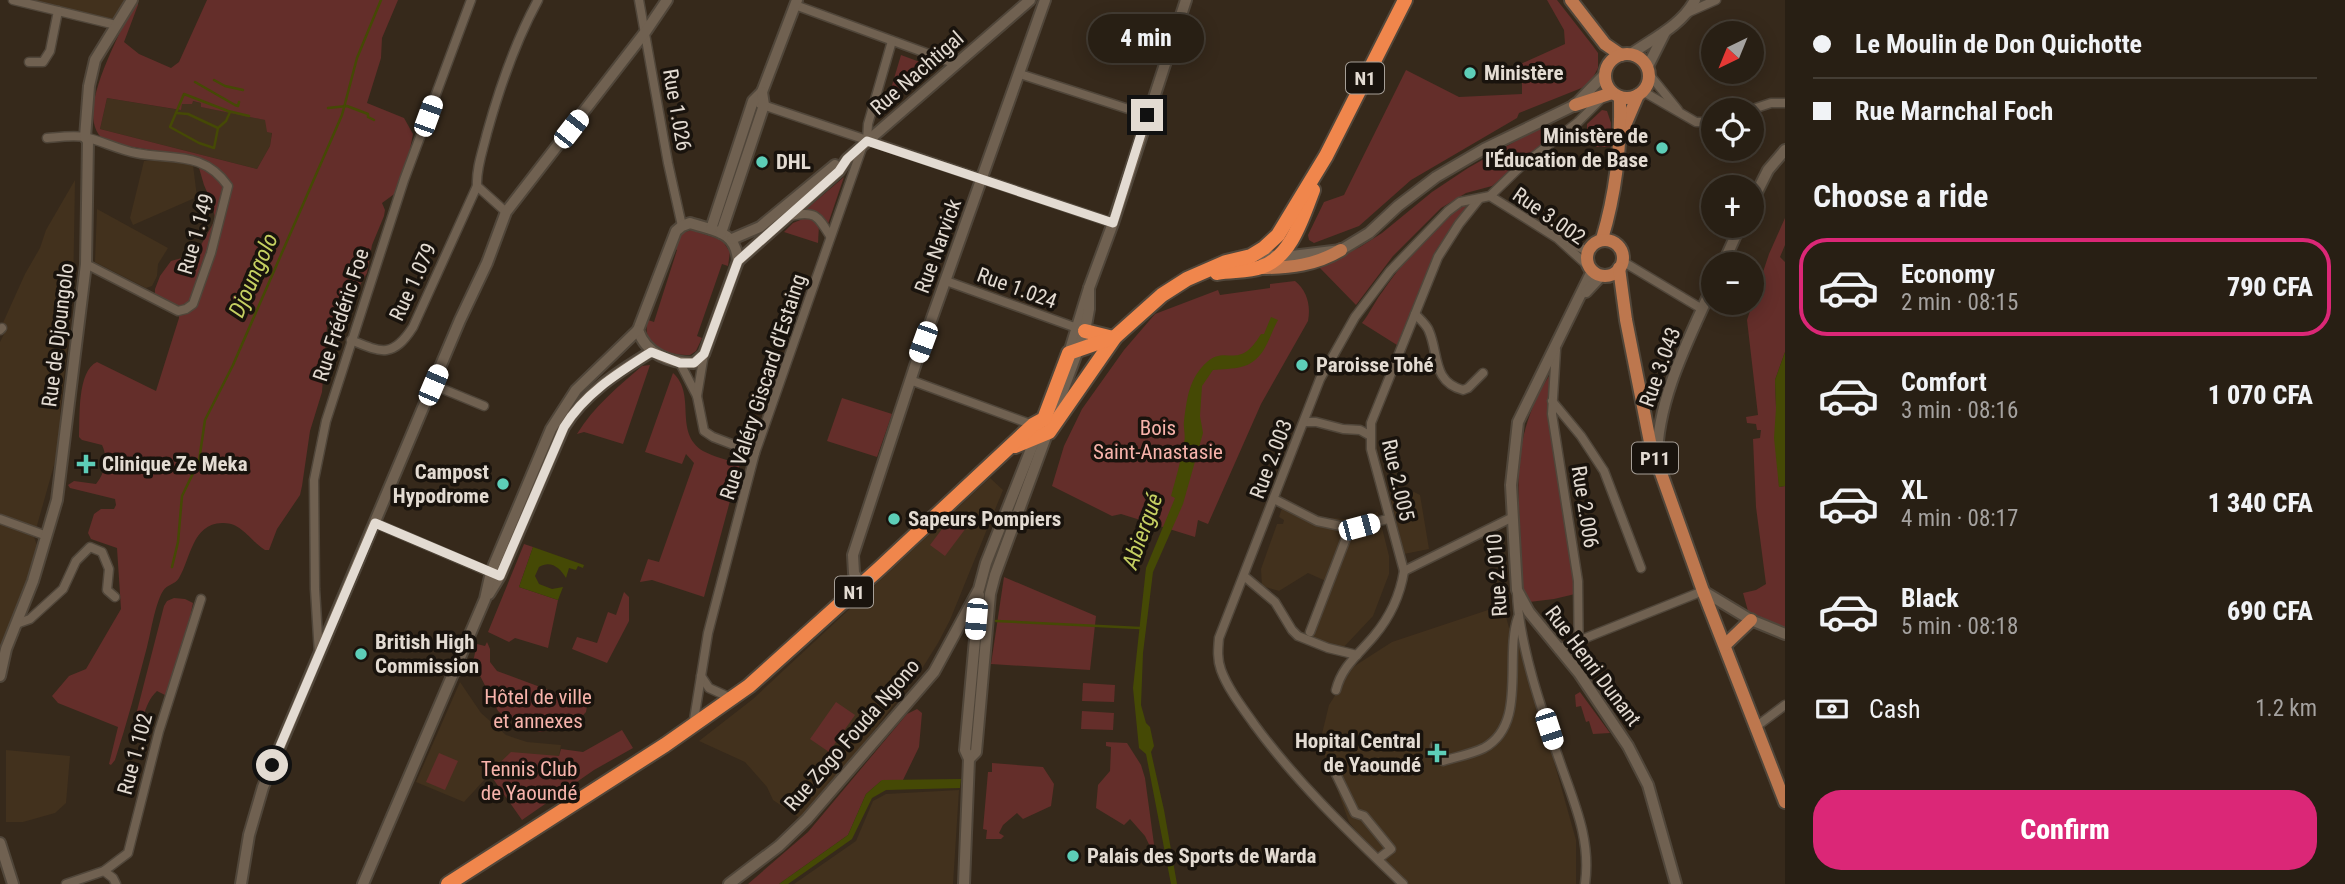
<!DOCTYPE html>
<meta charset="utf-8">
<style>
body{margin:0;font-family:"Roboto Condensed",sans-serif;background:#342c22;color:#f1f3f6;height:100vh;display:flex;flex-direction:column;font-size:26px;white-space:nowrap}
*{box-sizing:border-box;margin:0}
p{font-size:23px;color:#a5a2a0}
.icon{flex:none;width:38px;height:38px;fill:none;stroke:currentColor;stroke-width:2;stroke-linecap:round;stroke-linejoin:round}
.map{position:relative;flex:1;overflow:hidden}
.panel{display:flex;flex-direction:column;background:#281f14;width:560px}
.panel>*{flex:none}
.banner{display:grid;align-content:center;height:154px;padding:0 28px;background:#281f14}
.needle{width:46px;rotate:223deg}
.tools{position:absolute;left:1701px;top:21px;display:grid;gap:14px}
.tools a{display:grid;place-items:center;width:63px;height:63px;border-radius:50%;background:#281f14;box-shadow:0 4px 18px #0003,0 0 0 2px #443d34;font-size:35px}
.end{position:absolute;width:32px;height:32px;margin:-16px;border:9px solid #e3dbd2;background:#111;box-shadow:0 0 0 4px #111}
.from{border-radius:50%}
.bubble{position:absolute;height:49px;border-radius:24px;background:#281f14;box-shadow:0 4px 18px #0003,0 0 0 2px #443d34;font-size:23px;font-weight:800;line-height:49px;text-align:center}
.car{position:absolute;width:21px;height:42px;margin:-21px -10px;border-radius:9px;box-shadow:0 0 5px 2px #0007;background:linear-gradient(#fff 24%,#345 0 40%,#fff 0 76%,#345 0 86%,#fff 0)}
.banner b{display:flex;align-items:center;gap:24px;height:66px;font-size:26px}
.banner b+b{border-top:2px solid #443d34}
.banner i{width:18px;height:18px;background:#f1f3f6}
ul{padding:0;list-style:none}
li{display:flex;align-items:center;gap:21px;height:98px;margin:0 14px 10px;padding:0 14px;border:4px solid transparent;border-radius:28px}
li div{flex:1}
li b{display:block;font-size:26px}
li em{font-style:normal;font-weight:800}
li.active{border-color:#db2777}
li>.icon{width:63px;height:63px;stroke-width:1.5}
h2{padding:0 28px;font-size:32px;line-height:84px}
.pay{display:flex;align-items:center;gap:18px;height:77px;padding:0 28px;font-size:26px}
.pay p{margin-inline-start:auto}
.action{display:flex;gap:14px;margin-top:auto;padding:14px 28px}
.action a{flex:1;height:80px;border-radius:28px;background:#db2777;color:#fff;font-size:28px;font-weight:800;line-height:80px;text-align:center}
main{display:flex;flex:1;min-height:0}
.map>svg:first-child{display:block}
.built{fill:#42311d}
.green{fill:#642e2a;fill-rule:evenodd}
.water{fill:#454905}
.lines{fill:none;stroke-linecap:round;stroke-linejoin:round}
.stream{stroke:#454905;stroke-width:2.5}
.street-casing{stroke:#50463a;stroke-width:11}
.secondary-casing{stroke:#50463a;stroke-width:14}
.primary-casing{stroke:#50463a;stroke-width:16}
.highway-casing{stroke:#50463a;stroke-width:18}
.street{stroke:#706151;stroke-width:8}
.secondary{stroke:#706151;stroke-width:10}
.primary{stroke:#bd774e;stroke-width:12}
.highway{stroke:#f0864c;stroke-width:14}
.route{stroke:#e3dbd2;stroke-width:9}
.poi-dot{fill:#5dceb8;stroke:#19130d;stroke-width:2.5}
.labels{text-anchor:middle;stroke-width:7;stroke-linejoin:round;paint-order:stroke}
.shield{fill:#19130d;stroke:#a69f97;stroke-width:2}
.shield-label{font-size:19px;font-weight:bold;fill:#e3dbd2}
.street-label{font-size:21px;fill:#e3dbd2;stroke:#19130d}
.poi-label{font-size:21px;font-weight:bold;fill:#e3dbd2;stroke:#19130d;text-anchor:start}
.park-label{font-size:21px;fill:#f7b3ab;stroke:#19130d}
.water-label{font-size:23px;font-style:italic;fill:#c5cf61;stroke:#19130d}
</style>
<main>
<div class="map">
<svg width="1785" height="884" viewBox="0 0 1785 884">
<rect width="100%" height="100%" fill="#36291b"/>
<g class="built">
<path d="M25,0h102l-11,17 -6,2z"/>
<path d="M107,98l73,12 2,-6 10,-3 9,2 1,4 64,13 6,12 -2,14 -13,23 -157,-40z"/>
<path d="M184,159l9,6 4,32 -64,28 -3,-7 14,-57z"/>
<path d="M75,180l-2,116 -13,116v32l-24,85 -36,-13v-174l7,-14 -5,-3 23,-51 15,-26 6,-18z"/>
<path d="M97,209l71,39 -10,16 -1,12 -5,10 -6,2 -51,-26z"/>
<path d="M990,478l13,12 -53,130 -12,23 -15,24 -65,84 -57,68 -28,-19 -6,-13 -22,-25 -46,-21 54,-42z"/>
<path d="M1414,492l6,3 9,54 -25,5 -13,-54z"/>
<path d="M1283,505l30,12 34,2 31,-7 11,44v18l-16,42 -31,33 -22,-6 -16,-10 22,-52 -18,-8 -29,18 -17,-5 -1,-17 16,-45h6l1,-4 -5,-3z"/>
<path d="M0,523l34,14 4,11 -32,96 -6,29z"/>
<path d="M1503,605l6,23 9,5 58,207v44h-171l-32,-32 -24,-30 -29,-80 9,-37 24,-38 39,-25z"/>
<path d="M460,682l21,31 25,22 21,7 34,3 -2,11 -62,10 -33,36 -48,-20z"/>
<path d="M6,750l64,6 -4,47 -11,10 -32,9h-17z"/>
<path d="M959,790l-6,94h-159l62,-43 17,-40 13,-7z"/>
</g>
<g class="green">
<path d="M133,0h5v5l-14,37 15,12 32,14 8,-6 28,-62h191l-16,38 -1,20 -14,45 37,15 9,16 -4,20 -12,38 -15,11 3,7 -1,6 -12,29 -5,28 -7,12 -21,23 -12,18 -5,66 -12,39 -8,55 -2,9 -23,34 -8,21h-4c-15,-9 -23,-28 -43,-27 -30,1 -31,35 -43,55 -4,7 -12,6 -16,13 -8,13 -12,41 -16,56 -10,38 -20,76 -32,113l-4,5 -2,-1 9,-37 -60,-24 -6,-7 17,-20 17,-7 35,-60 -4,-61 -26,-9 -3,-6 6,-19 7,-5h13l2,-4 -1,-6 -45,-11 -2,-3 6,-4 22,3c9,-10 12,-27 6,-39l-20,-5 -3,-3c1,-20 -2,-66 18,-75l59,29 23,-73v-3l-24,-17v-9l5,-13 11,-15 25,-7 19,-34 -2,-14 -9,-21 -7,-24 -8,-5 -81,-13c-42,-24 17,-111 25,-143zM107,98l74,12 1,-6h10l1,-3 8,2v4l64,13 2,12 5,1 -2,13 -13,23 -157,-40z"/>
<path d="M1547,0h10l36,46 5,7v15l-9,17 -70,28 -2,5 -106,62 -52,46 -45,17 -5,-3 -1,-5 16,-33 20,-7 62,-125 53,27 63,-3v-13h-5v-12l-3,-2 51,-23 -1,-14z"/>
<path d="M901,55l27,10 -41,37z"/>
<path d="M1602,110l5,1 4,12 -1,24h-13l-10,-8v-15z"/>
<path d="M1545,127l3,2 3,8 -59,49 -26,7 -25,15 -48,48 -37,49 -37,-38 41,-20 22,-14 50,-41 36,-24 71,-40z"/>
<path d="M844,177l-16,47c-7,-11 -11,-15 -24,-13z"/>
<path d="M1467,205l-31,45 -39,95 -35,-22c8,-10 13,-22 21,-32 13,-20 62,-81 84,-86z"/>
<path d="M805,218l9,1 5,6 -1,18 -34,-11 9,-9z"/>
<path d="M1785,218v27l-5,12 5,5v90l-10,28 4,107 6,-1v142l-37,-17 -5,-18 13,-3 10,-6 -10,-77 -3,-68 7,-1 1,-8h-4l-1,-6 -9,-1 -1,-6 12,-2 -11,-95 22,-66z"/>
<path d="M691,230l31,10 8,12 -2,14 -6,-2 -25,72 5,2 -6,13 -6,4c-22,0 -50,-8 -42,-35l6,2 23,-72 -4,-2 7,-14z"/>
<path d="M1295,281c12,10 16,24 13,40l-47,83 -53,120 -10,-4 -3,17 -74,-23 -9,2 -60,-30 12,-40 18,-37 42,-59 31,-36 63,-24 2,5 50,-7v-4z"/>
<path d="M650,365l-27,79 -39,-12 -7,2c17,-28 41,-47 65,-68z"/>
<path d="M673,373c24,22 0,59 30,78 11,6 25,9 37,13l-36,133 -52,-17 -12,2 8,-23 11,3 35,-99 -8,-9 -4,10 -37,-12z"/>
<path d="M1549,376l1,51 14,77 11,90 -21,5 -25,3 -7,-16c1,-80 -19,-137 27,-210z"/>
<path d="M842,398l50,16 -15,43 -50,-16z"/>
<path d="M951,517l15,11 -21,28 -15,-11z"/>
<path d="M524,544l9,3 -14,40 39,13 -10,48 -33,-10 -6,4 -21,-10z"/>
<path d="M1004,577l92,39 -6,54 -99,-6z"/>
<path d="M624,592l5,5v24l-22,42 -35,-14 5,-12 20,6 11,-31 8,3z"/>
<path d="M174,598l11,1 8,4 -6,29 -19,62 -3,1 -8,-4c-15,14 -13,36 -25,51h-3l35,-136 3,-5z"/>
<path d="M487,642l3,7v13l7,9 86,32 4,3 -1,6 -10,11 -3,-4 -19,10 -13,3 -9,-2 -24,-11 -10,-8 -25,-49 4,-18 8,2z"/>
<path d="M1083,683l32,2 -1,17 -32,-1z"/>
<path d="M1580,692l30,41 -17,1 -4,-13 -3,1 -5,-16 -5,1 -1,-12z"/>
<path d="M836,702l19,13 -26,37 -19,-13z"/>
<path d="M917,709l5,4 -3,34 -16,33 -22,1 -15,13 -18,41 -69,49h-31l60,-52 99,-118z"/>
<path d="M1082,711l32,2 -1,17 -32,-1z"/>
<path d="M622,730l11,18 -39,22 -72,50 -33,-47 22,-21 48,4 2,-7 22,3z"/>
<path d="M1106,742l21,1 14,22 4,13 11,81 -11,-23 -15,-17 -6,6 -28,-17 2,-23 12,-14 1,-24 -5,-1z"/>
<path d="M439,753l19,8 -13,29 -19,-8z"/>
<path d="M992,763l51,4 11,17 -3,22 -28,13 -6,-6 -14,12 -4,8 5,3 -3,3h-15l1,-9 -4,-1 5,-57h4z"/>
</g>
<g class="water">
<path d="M1271,317l7,3c-10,18 -13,41 -37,47 -8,2 -19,2 -28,3l-11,16 -2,30 3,17 -20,71 -30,68 -10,81 -2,52 5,18 4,4 4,19 -3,6 13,58 13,74h-6l-25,-130 -7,-6 -6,-60 13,-120 29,-70 -4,-2c5,-18 10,-36 13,-53 2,-8 -1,-15 0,-22 3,-23 5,-43 23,-59 20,-18 31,10 54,-28h3z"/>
<path d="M1785,352v134l-6,1 -5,-49 2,-30 -1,-28z"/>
<path d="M533,547l51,18 -1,3 -5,-2 -2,4 -7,-2 -3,10c-6,-10 -15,-18 -27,-11l-4,9 4,8 13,5 11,-2 -5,13 -39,-13z"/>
<path d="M961,779l-1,9 -74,2 -14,8 -20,41 -64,45h-9l69,-49 18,-41 16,-14z"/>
</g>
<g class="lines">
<g class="stream">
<path d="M214,80l11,6 18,4"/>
<path d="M195,82l40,23 3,1 1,-4"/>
<path d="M328,108l19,-2 21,8v3l6,3"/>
<path d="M230,112l-4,9 -8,7 -4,20 -15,-5 -29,-16 14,-33 44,17 21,5"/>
<path d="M176,113l12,1 30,14"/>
<path d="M172,567l6,-25 4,-46 17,-35 6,-41 28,-55 109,-250 15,-57 24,-58"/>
<path d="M996,621l144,7"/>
</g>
<g class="street-casing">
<g id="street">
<path d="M13,0l103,25"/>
<path d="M639,0l29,163 14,63"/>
<path d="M795,5l161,59"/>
<path d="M1689,12l27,-12"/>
<path d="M29,62h14l7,-11 8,-40"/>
<path d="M1020,74l127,41"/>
<path d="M1649,74l29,36"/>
<path d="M1644,92l52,30h17"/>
<path d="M760,104l353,119"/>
<path d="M1750,110l21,-7h14"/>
<path d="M47,138c12,-1 26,-3 38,-1 17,4 34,13 51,16 36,7 68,-2 92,33l-17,67 -18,51 -7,5 -8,2 -92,-47"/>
<path d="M867,141l1,-17 24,-83"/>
<path d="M477,186l29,26"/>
<path d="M1490,196l67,42 31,28"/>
<path d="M790,216c25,-6 28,0 40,20"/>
<path d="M1563,240l25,11"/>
<path d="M1622,261l80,48"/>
<path d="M946,281l131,47"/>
<path d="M1415,314c5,5 12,11 14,17 10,23 3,51 34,59l5,-2 15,-15"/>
<path d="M0,330l2,-2"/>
<path d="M351,340c31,13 42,18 62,-13l64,-141c-1,-18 6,-36 10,-53 13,-47 28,-91 51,-133"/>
<path d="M1556,350l-4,64 26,167 1,92"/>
<path d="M680,363l17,33 7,35 9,6 42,16"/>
<path d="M910,380l123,45"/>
<path d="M433,385l51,21"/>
<path d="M697,396l7,-42"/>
<path d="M1552,401l29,35 23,35 37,97"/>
<path d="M1304,422h12l27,7 17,1 9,5"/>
<path d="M1274,499l43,22 33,7"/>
<path d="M0,519l47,17"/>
<path d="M375,523l119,51"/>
<path d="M1404,571l109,-54"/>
<path d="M1244,576l31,26 17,28 6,6 30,12 29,7"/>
<path d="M1517,593c2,53 26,121 44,172 14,40 30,75 24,119"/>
<path d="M16,624l14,-5 33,-30 13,-28 14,-14 12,5 7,17 -2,21 8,7"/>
<path d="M1310,632l40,-104 38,-9"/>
<path d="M1558,649l145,-58"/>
<path d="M319,654l-4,-65 -1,-109 12,-59 78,-241 67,-180"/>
<path d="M701,676l8,12 22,10"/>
<path d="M1336,690c6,-24 23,-36 38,-54 16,-19 26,-40 30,-65l-33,-122v-26l67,-166 21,-33 20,-25"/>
<path d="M693,726l15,-93 47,-180 107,-305"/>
<path d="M1757,726l28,-21"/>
<path d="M1435,746l2,11 6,4c13,-4 29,-7 41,-13 44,-24 20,-91 34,-131"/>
<path d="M1334,770l21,43 9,3 27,33 -13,10"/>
<path d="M104,871l9,7 3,6"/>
<path d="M66,884l38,-13 24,-18 31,-122 42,-132"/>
<path d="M1403,884c-52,-50 -106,-101 -149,-160 -12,-17 -26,-35 -33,-54 -4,-11 -3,-21 -2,-32l101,-259 35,-62 35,-46 58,-60 12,-9 30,-6 29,-28 59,-46 23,-23"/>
</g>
</g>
<g class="secondary-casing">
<g id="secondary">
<path d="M1631,54c23,-16 51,-29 64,-54"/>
<path d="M1647,68l18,-36"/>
<path d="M1752,202l16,-32 17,-20"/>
<path d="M690,223c25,8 46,8 48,38l-34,93 -10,9c-25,0 -48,-9 -56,-33l38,-99 6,-5z"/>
<path d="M711,229l42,-128 9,-9 35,-92"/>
<path d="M721,233l43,-128 -2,-13"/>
<path d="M732,239l28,-12 75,-62"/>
<path d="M1253,255l39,1 49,-6 28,-17 29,-27 38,-29 48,-28 91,-44 29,-30"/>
<path d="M738,261l101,-90 8,-12 183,-159"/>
<path d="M1723,264l17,-38"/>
<path d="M1592,271l-74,151 -7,63 6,105 12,22 50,61 49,73 20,39 28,99"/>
<path d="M1586,292l15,-16"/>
<path d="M1069,353l20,-65 24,-65 73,-223"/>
<path d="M1657,459c0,-60 32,-120 56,-174"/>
<path d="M861,585l-7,-12 -1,-18 63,-192 129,-363"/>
<path d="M1703,591l48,29 34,14"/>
<path d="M489,594l11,-18 64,-149c21,-34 54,-55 87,-75"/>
<path d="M0,676l6,-27 27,-68 24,-81 29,-236 2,-123 -3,-4 4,-51 6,-26 37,-60"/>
<path d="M969,759l7,-7 14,-158 5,-19 90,-244 4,-22v-21"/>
<path d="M0,843l13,41"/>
<path d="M241,884l8,-49 14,-48 197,-467 27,-57 19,-51 140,-181 21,-31"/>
<path d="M363,884l122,-285 6,-27 60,-143 25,-39 62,-60"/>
<path d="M729,884l50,-38 28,-27 127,-147 45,-83 7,-26 51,-129"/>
<path d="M964,884l5,-125 -4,-9 14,-155"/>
</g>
</g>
<g class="primary-casing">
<g id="primary">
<path d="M1571,0l34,44 16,11"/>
<circle cx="1627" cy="76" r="22"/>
<path d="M1575,105l37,-12"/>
<path d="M1623,130l15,-35"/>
<path d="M1602,239c14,-46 19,-93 18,-141"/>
<circle cx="1605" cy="258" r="18"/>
<path d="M1261,268c29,0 55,-3 80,-18"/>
<path d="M1619,268l7,52 24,122 53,149 82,211"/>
<path d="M1725,645l26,-25"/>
</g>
</g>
<g class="highway-casing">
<g id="highway">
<path d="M1217,273c14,-3 31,-1 44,-6 30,-9 42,-51 52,-77"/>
<path d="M1085,331l28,7"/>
<path d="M1015,446l34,-14 66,-95 47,-42 25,-16 39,-17 25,-6 13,-8 14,-13 48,-79 79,-156"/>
<path d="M448,884l217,-139 84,-59 131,-118 153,-143 11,-6 25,-66 46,-16"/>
</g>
</g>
<use href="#street" class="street"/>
<use href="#secondary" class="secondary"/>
<use href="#primary" class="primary"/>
<use href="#highway" class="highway"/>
</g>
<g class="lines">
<path class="route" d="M272,765l103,-242 125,53 64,-149c21,-34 54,-54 87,-75l29,11h14l10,-9 34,-93 101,-90 8,-12 20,-18 246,82 34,-108"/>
</g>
<g class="poi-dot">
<circle cx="1470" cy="73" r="7"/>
<circle cx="1662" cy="148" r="7"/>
<circle cx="762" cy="162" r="7"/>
<circle cx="1302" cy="365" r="7"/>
<path d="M82.5 453.5h7v7h7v7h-7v7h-7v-7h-7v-7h7z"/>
<circle cx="503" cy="484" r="7"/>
<circle cx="894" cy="519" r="7"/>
<circle cx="361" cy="654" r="7"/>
<path d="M1433.5 742.5h7v7h7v7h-7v7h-7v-7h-7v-7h7z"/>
<circle cx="1073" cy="856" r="7"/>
</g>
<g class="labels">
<g class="shield">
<rect x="1346" y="62.5" width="38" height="31" rx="5"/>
<rect x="1632" y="442.5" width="46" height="31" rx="5"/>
<rect x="835" y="576.5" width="38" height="31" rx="5"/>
</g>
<g class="shield-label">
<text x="1365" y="85">N1</text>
<text x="1655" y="465">P11</text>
<text x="854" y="599">N1</text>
</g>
<g class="street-label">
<text transform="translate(917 73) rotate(-41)" y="7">Rue Nachtigal</text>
<text transform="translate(677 110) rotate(80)" y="7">Rue 1.026</text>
<text transform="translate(1549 216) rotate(35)" y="7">Rue 3.002</text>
<text transform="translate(196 234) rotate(-74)" y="7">Rue 1.149</text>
<text transform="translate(938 246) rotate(-70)" y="7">Rue Narvick</text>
<text transform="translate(413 282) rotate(-65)" y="7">Rue 1.079</text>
<text transform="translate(1017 288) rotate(20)" y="7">Rue 1.024</text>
<text transform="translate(341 315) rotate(-72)" y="7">Rue Frédéric Foe</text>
<text transform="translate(58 335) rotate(-83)" y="7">Rue de Djoungolo</text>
<text transform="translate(1660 367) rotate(-70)" y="7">Rue 3.043</text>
<text transform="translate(763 387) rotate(-72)" y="7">Rue Valéry Giscard d'Estaing</text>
<text transform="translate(1271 459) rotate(-69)" y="7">Rue 2.003</text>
<text transform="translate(1398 480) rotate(77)" y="7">Rue 2.005</text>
<text transform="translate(1585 507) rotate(81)" y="7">Rue 2.006</text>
<text transform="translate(1497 575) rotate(-94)" y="7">Rue 2.010</text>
<text transform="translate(1593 666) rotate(53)" y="7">Rue Henri Dunant</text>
<text transform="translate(852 735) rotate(-49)" y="7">Rue Zogo Fouda Ngono</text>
<text transform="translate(135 754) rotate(-75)" y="7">Rue 1.102</text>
</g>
<g class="poi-label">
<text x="1484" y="80">Ministère</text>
<text x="1648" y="143" text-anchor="end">Ministère de<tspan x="1648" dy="24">l'Éducation de Base</tspan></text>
<text x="776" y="169">DHL</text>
<text x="1316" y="372">Paroisse Tohé</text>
<text x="102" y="471">Clinique Ze Meka</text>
<text x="489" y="479" text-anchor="end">Campost<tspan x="489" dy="24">Hypodrome</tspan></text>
<text x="908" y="526">Sapeurs Pompiers</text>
<text x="375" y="649">British High<tspan x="375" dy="24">Commission</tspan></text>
<text x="1421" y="748" text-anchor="end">Hopital Central<tspan x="1421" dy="24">de Yaoundé</tspan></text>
<text x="1087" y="863">Palais des Sports de Warda</text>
</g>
<g class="park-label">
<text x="1158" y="435">Bois<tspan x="1158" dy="24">Saint-Anastasie</tspan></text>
<text x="538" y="704">Hôtel de ville<tspan x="538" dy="24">et annexes</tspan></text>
<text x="529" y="776">Tennis Club<tspan x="529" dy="24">de Yaoundé</tspan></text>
</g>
<g class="water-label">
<text transform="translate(253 275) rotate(-66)" y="8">Djoungolo</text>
<text transform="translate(1142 531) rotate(-70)" y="8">Abiergué</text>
</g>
</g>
</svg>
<div class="tools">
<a><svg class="needle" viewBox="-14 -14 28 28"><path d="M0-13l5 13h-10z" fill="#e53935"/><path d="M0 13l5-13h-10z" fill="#a5a2a0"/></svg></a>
<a><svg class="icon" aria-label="locate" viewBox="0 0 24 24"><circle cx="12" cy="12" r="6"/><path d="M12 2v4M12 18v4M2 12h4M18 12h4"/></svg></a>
<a>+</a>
<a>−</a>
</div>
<i class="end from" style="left:272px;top:765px"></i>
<i class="end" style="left:1147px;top:115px"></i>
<div class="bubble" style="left:1088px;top:14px;width:116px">4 min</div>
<i class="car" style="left:428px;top:116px;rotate:20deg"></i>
<i class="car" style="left:571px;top:129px;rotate:38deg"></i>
<i class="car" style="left:923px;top:342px;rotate:200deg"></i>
<i class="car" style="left:433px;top:385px;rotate:23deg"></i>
<i class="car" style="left:1359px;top:527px;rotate:75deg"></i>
<i class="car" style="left:976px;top:619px;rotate:185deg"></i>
<i class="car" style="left:1549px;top:729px;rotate:162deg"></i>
</div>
<section class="panel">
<div class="banner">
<b><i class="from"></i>Le Moulin de Don Quichotte</b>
<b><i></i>Rue Marnchal Foch</b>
</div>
<h2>Choose a ride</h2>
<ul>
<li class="active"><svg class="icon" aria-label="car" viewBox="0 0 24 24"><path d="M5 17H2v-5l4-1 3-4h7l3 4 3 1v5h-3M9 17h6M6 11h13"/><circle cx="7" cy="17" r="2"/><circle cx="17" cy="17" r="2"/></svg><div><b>Economy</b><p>2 min · 08:15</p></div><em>790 CFA</em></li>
<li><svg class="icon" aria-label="car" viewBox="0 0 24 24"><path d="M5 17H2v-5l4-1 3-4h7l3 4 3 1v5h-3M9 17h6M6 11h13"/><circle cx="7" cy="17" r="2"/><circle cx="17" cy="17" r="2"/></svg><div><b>Comfort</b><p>3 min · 08:16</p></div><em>1 070 CFA</em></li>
<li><svg class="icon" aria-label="car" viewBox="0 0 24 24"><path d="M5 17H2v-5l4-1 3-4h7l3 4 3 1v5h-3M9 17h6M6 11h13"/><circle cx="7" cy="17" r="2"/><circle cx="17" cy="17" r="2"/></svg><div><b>XL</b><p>4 min · 08:17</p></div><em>1 340 CFA</em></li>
<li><svg class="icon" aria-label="car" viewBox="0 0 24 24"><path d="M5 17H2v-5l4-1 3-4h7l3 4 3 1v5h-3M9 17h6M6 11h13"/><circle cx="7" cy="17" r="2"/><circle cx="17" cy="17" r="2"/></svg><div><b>Black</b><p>5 min · 08:18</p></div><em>690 CFA</em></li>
</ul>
<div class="pay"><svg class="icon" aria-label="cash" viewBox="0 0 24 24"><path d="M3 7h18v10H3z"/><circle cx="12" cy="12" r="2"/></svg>Cash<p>1.2 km</p></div>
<div class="action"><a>Confirm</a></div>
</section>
</main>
